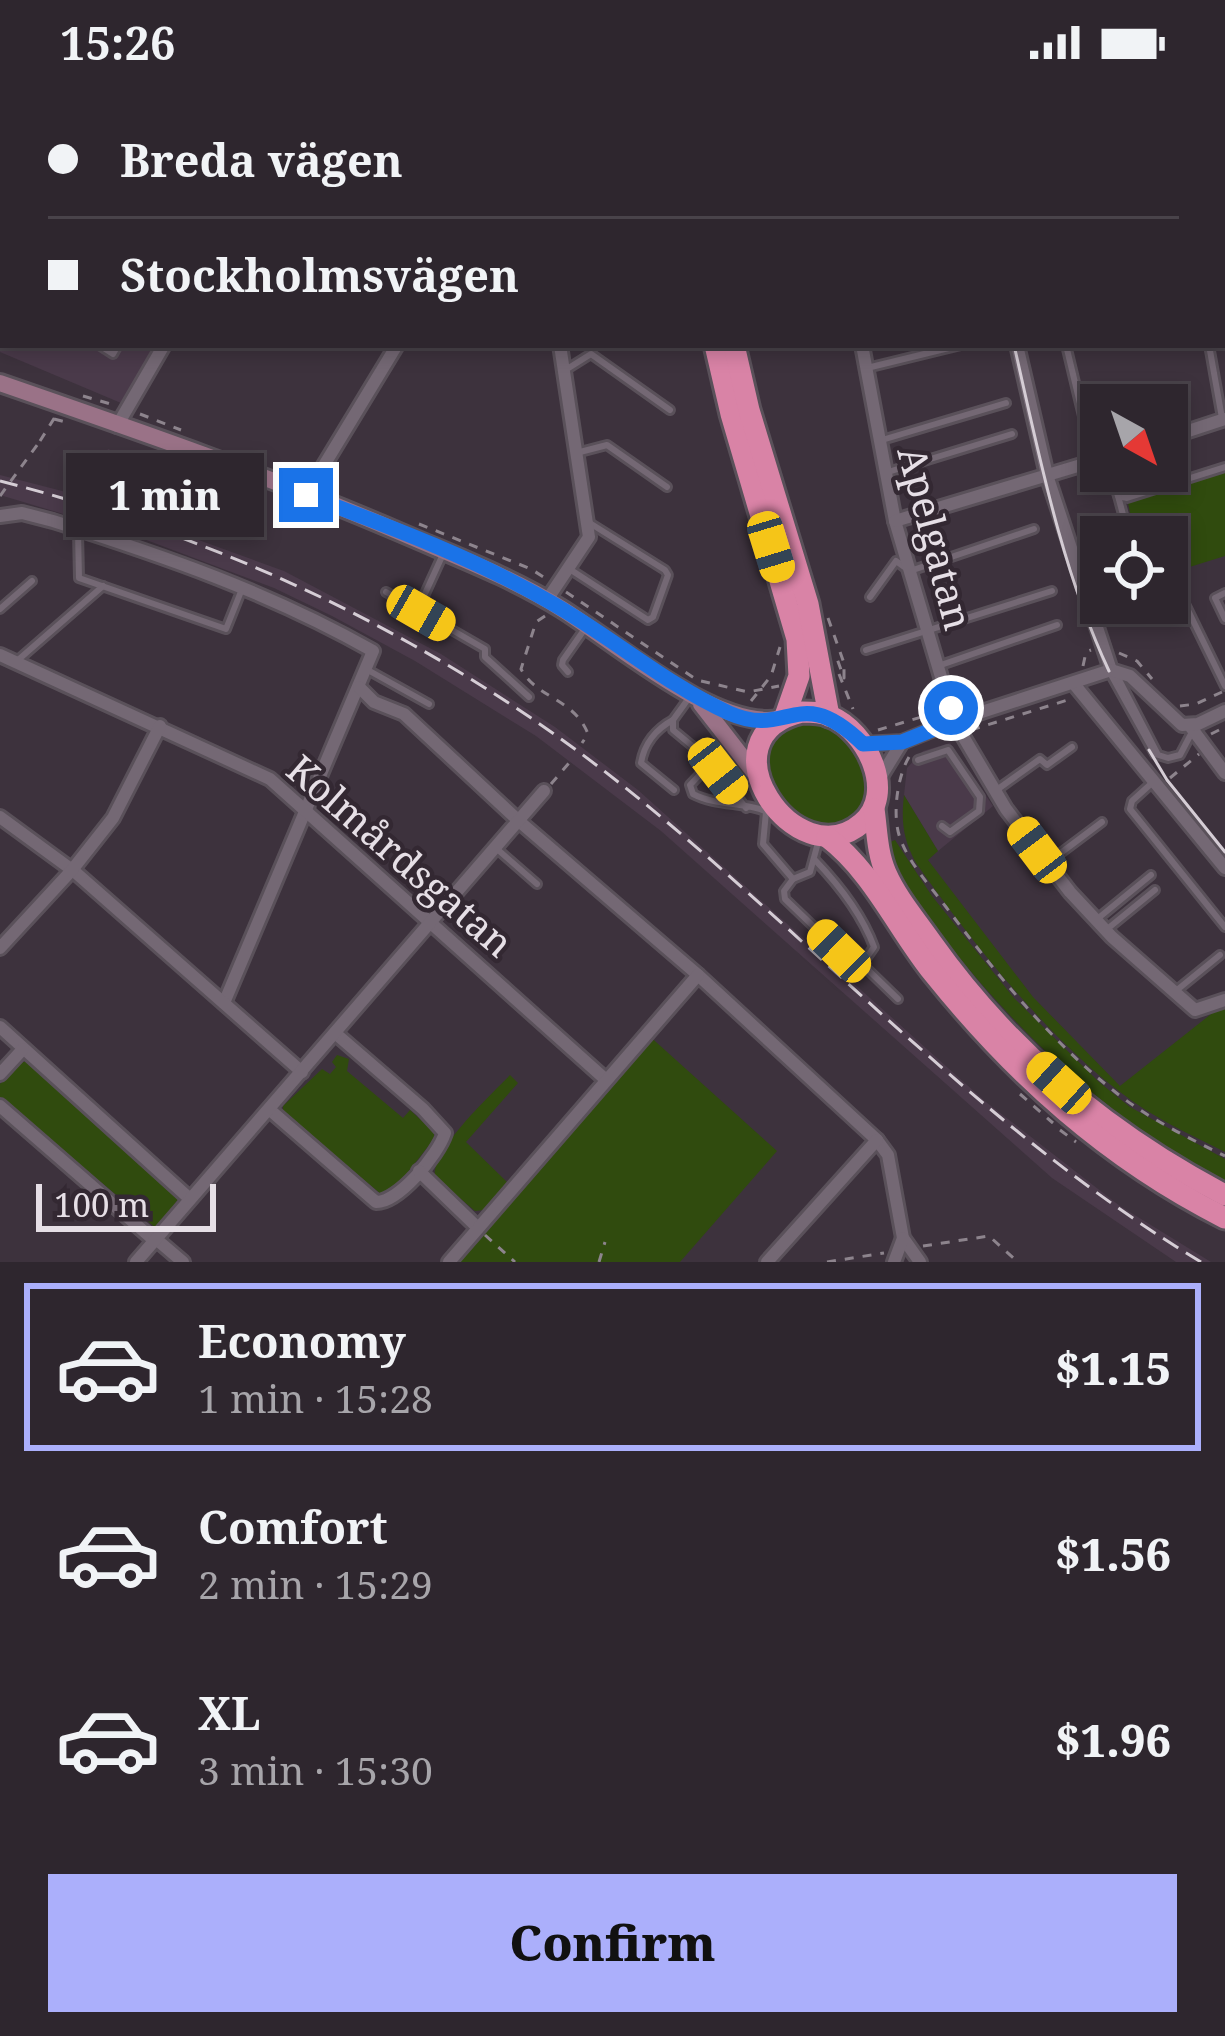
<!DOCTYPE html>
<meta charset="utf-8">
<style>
body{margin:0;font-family:"Noto Serif",serif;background:#3a323a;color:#f1f3f6;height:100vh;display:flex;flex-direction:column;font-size:45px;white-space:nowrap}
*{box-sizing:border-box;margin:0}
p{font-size:39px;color:#a7a5aa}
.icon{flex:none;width:66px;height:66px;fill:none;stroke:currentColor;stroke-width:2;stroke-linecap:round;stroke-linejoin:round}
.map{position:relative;height:1178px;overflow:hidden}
.details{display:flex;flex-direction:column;background:#2e262e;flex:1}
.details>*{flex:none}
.guide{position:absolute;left:0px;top:0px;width:1227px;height:264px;box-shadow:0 6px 18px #0003,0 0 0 3px #49434a;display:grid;align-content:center;height:264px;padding:0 48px;background:#2e262e}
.needle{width:78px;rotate:140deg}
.buttons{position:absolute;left:1080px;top:300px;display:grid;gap:24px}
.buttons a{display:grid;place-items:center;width:108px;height:108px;border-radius:0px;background:#2e262e;box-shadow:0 6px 18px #0003,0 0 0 3px #49434a;font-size:60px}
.scale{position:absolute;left:36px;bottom:30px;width:180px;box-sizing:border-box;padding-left:12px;border:6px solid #e6dfe6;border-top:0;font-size:33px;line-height:42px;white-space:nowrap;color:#e6dfe6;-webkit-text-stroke:9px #332832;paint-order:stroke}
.end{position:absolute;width:54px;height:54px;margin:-27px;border:15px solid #1a73e8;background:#fff;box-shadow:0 0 0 6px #fff}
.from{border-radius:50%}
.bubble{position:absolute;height:84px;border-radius:0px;background:#2e262e;box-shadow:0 6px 18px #0003,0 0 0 3px #49434a;font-size:39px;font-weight:800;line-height:84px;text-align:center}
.car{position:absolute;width:36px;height:72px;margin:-36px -18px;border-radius:15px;box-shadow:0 0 9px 3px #0007;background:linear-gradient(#f5c518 24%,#345 0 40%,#f5c518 0 76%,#345 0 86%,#f5c518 0)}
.guide b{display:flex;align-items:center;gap:42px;height:114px;font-size:45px}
.guide b+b{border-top:3px solid #49434a}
.guide i{width:30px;height:30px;background:#f1f3f6}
ul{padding:21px 0 0;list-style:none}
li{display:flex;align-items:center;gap:36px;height:168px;margin:0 24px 18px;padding:0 24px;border:6px solid transparent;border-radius:0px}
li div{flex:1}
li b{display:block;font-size:45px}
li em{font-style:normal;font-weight:800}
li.active{border-color:#abaffb}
li>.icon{width:108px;height:108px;stroke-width:1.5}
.cta{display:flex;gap:24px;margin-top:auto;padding:24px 48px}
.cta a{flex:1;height:138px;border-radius:0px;background:#abaffb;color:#111;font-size:48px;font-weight:800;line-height:138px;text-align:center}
.status{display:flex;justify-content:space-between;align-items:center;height:84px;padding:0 60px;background:#2e262e;direction:ltr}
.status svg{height:33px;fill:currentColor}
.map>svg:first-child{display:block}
.built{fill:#4a3a4a}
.green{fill:#304b0e}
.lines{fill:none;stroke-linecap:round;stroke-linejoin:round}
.service-casing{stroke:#5a515a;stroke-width:12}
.minor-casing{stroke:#5a515a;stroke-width:18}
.secondary-casing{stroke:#5a515a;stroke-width:22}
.trunk-casing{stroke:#5a515a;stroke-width:27}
.path{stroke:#8d848d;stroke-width:3;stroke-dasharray:9 9;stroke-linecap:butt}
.service{stroke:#746874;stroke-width:6}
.minor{stroke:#746874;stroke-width:12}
.secondary{stroke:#9a7287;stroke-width:16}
.trunk{stroke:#d983a6;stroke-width:21}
.tram{stroke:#d5cdd5;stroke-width:3}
.rail{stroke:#d5cdd5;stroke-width:3;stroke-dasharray:18 9;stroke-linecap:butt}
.path-bridge{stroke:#8d848d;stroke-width:3;stroke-dasharray:9 9;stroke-linecap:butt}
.route{stroke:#1a73e8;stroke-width:15}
.labels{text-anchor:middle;stroke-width:9;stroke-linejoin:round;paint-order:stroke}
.street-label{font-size:39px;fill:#e6dfe6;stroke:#332832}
</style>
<div class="status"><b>15:26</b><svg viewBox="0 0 49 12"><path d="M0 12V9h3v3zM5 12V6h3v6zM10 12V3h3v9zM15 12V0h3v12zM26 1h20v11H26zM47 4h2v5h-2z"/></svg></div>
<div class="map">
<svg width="1225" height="1178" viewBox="0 0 1225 1178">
<rect width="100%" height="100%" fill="#3d323d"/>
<g class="built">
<path d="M3,259v2h151l-33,58 -121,-51z"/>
<path d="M108,365l51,20 -12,32 -51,-20z"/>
<path d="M0,391l66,17 218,79 157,83 114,73 83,63 348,312 134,104 91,56h-35l-124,-84 -391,-347 -125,-95 -121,-75 -83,-45 -58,-28 -141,-53 -133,-40z"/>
<path d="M950,659l43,63 -55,45 -34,-56 3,-27 16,-17z"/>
</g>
<g class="green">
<path d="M1225,383v89l-58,18v-37h-32l-8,-39z"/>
<path d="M797,637c9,1 20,2 28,6 30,14 65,65 28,89 -46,30 -110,-42 -79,-81 5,-7 15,-10 23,-14z"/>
<path d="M904,711l34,56 -10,9 105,137 87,89 105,-83v149c-36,-18 -73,-35 -105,-60 -74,-56 -151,-153 -204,-229 -13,-24 -15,-41 -12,-68z"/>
<path d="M895,756l37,56 82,102 85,84 31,25 95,52v24c-111,-63 -191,-133 -271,-232 -29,-35 -57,-63 -66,-108z"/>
<path d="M646,949l131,118 -97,111h-231z"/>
<path d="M337,971l12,4 -2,12 56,47 7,-8 24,22v7l-41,52 -11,4 -99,-83v-6l39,-37 8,5 6,-7 -4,-5z"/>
<path d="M28,977l151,137 -22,31 -157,-131v-14l19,-21z"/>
<path d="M510,991l8,8 -52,59 41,40 -23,28 -9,1 -40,-34c-4,-27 55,-81 75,-102z"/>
</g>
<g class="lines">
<g class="service-casing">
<g id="service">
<path d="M136,0l5,3"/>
<path d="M401,0v3"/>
<path d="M1021,0l2,3"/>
<path d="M149,3l2,-3"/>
<path d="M793,3v-3"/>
<path d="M1076,3l11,-3"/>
<path d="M0,225l3,-4"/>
<path d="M99,261l14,9 5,-9"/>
<path d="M1066,261l27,113"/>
<path d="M1209,261l13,73"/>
<path d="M867,284l94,-23"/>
<path d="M567,285l24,-15 79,56"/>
<path d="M882,356l124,-37"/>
<path d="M580,368l27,-7 60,42"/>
<path d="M1109,387l9,25 9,2 98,-31"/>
<path d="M888,388l124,-38"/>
<path d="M1118,412l11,41"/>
<path d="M78,448l1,46 147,51 16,-40"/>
<path d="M571,486l77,50 5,-3 15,-42 -3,-5 -77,-48"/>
<path d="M386,508l99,57v8l44,40"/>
<path d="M1225,509l-10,5 10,21"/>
<path d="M870,513l26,-36 14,10 124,-42"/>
<path d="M1183,516l42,86"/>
<path d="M0,525l32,-28"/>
<path d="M418,525l26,-57"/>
<path d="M866,566l186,-59"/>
<path d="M18,576l85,-74"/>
<path d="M938,582l119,-41"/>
<path d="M366,585l63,35"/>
<path d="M1109,587l46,83 13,4 12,-3 11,-21"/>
<path d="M568,588l-6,-7 1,-5 21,-30"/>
<path d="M1116,590l41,79"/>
<path d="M691,611l-18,25v10l29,24 6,12"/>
<path d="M673,636c-17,9 -29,24 -32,43l33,27"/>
<path d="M918,676l30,-10 32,47 -1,14 -29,21 -8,-6"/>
<path d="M1153,698l-21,19 -2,8 95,118"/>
<path d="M998,705l42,-30 7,6 25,-18"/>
<path d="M746,724l-28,-37 -10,-5 -18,19 3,9c23,12 51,8 72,17"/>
<path d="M766,728l-3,32 30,35 17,-7 9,-33"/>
<path d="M497,765l40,35"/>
<path d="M815,776c24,25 47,54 59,87l-12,17"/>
<path d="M1050,777l52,-39"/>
<path d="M793,795l-9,12 1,8 54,52 23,13 36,35"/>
<path d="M1096,836l55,-45"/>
<path d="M1106,846l49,-40"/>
<path d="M1177,906l43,-35"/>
</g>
</g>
<g class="minor-casing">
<g id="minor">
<path d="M519,0v3"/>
<path d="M961,0v3"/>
<path d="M1208,0v3"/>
<path d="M165,3l2,-3"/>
<path d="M311,3l1,-3"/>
<path d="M355,3l1,-3"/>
<path d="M1224,102l1,6"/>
<path d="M1224,184h1"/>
<path d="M862,261l33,176 59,200 52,88 64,83 42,45 83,73 30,-10"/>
<path d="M1017,261l30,130 64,195"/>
<path d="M117,342l47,-81"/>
<path d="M1167,354l58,-19"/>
<path d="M306,411l91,-150"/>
<path d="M0,432l22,-3 31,8c111,35 218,72 320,130l-149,352"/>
<path d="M895,437l206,-62"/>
<path d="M547,516l42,-63 -29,-192"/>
<path d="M0,571l270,124 335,300"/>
<path d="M1074,600l151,184"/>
<path d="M359,603l15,15 30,12 116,108 178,153 179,165 11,15 15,83 17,24"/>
<path d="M1190,642l35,47"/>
<path d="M863,660l39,-2 52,-21 157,-51 19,6 52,49 16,-1 27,-13"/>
<path d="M878,697l24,-39"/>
<path d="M0,733l75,55 227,200"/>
<path d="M0,864l72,-78 41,-52 47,-92"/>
<path d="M0,943l190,172"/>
<path d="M0,990l23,-25"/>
<path d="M0,1022l155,135"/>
<path d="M270,1026l106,92c22,1 62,-47 69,-69l-22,-24 -88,-76"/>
<path d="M419,1087l59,57"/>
<path d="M156,1155l27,23"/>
<path d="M136,1178l408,-471"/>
<path d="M449,1178l249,-287"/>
<path d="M767,1178l110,-122"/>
<path d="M894,1178l9,-24"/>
</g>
</g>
<g class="secondary-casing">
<g id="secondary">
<path d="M0,299c136,47 272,94 404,151 53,23 109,44 158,75 53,33 154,121 217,110"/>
<path d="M701,620l56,72"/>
</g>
</g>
<g class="trunk-casing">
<g id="trunk">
<path d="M667,0v3"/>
<path d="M687,0v3"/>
<path d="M715,261l16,69 66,225 2,37 -14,40"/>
<path d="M734,261l15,65 59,194 21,112"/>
<path d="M802,628c9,0 19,0 28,4 37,15 67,77 32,107 -66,57 -164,-87 -60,-111z"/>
<path d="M874,725c3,21 3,44 12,64 11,25 30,47 46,70 77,108 176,191 293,252"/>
<path d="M827,753c46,35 70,91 106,136 82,102 175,186 292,245"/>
</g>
</g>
<g class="path">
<path d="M22,0l5,3"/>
<path d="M0,121l3,-4"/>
<path d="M0,180l3,2"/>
<path d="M83,312l31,9"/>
<path d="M140,330l41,16"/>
<path d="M54,335l16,4"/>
<path d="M40,357l15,-24"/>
<path d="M419,440l112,45 17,11"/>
<path d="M566,508l131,88 51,12 31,-6"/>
<path d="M545,532l-9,6 -15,47c15,29 54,30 67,65l-6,9"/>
<path d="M828,534l16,45v15l-8,-22"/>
<path d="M1119,569l18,8 15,18"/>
<path d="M1083,582l3,-14 5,-2"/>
<path d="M839,590l14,35"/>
<path d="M751,617l20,-25 9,-29"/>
<path d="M1180,622l16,-2 26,-12"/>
<path d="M878,646l60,-18"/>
<path d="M971,646l100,-31"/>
<path d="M1211,650l14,-7"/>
<path d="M909,673c-12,20 -17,59 -9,81 9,25 30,48 46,69 49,65 103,133 168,184 33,27 73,46 111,65"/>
<path d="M1170,694l29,-24"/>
<path d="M551,700l18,-21"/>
<path d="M1020,1010l33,29"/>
<path d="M1060,1046l16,12"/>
<path d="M485,1151l30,27"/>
<path d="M923,1162l66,-10 29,26"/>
<path d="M599,1178l6,-20"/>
<path d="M827,1178l57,-9"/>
</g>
<use href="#service" class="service"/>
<use href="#minor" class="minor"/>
<use href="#secondary" class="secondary"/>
<use href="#trunk" class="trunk"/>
<g class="tram">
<path d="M348,0h13"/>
<path d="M963,0l1,3"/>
<path d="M1014,261c25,109 47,224 95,326"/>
<path d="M1149,666l18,30 58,72"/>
</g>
<path class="rail" d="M0,397c235,60 456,167 643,321 188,155 347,333 558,460"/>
<path class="path-bridge" d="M0,412l40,-55"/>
</g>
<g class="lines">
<path class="route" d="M306,411c82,31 168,63 244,107 62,35 115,82 179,111 60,27 69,-32 134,31l39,-2 52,-21 -3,-13"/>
</g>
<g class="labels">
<g class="street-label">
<text transform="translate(935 454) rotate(75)" y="14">Apelgatan</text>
<text transform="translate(400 772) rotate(41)" y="14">Kolmårdsgatan</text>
</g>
</g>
</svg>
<div class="buttons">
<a><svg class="needle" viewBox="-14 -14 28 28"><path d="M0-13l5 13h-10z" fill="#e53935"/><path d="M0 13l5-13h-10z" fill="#a7a5aa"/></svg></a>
<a><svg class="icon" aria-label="locate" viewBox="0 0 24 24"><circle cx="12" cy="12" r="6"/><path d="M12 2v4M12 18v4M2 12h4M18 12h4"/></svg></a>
</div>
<div class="scale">100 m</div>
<i class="end from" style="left:951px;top:624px"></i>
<i class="end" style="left:306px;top:411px"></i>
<div class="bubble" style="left:66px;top:369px;width:198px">1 min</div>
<i class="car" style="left:771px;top:463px;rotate:163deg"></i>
<i class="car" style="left:421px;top:529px;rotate:120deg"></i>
<i class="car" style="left:718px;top:687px;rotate:142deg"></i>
<i class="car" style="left:1037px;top:766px;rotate:323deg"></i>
<i class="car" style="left:839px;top:867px;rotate:314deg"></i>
<i class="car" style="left:1059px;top:999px;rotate:312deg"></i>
<div class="guide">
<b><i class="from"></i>Breda vägen</b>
<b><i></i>Stockholmsvägen</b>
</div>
</div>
<section class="details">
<ul>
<li class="active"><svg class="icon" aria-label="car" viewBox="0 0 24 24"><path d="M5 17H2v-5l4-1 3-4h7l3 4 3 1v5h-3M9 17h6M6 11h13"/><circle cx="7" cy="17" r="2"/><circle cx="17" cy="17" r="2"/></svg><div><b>Economy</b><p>1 min · 15:28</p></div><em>$1.15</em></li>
<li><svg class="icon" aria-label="car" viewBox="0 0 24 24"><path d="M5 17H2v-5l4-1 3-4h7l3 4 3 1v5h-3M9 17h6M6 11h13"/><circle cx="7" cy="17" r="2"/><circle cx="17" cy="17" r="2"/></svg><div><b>Comfort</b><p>2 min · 15:29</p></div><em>$1.56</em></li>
<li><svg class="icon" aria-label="car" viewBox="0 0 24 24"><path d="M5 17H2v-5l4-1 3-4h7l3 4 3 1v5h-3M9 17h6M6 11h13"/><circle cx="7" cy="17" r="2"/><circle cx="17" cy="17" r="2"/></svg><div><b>XL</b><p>3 min · 15:30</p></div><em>$1.96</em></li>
</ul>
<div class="cta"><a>Confirm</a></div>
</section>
